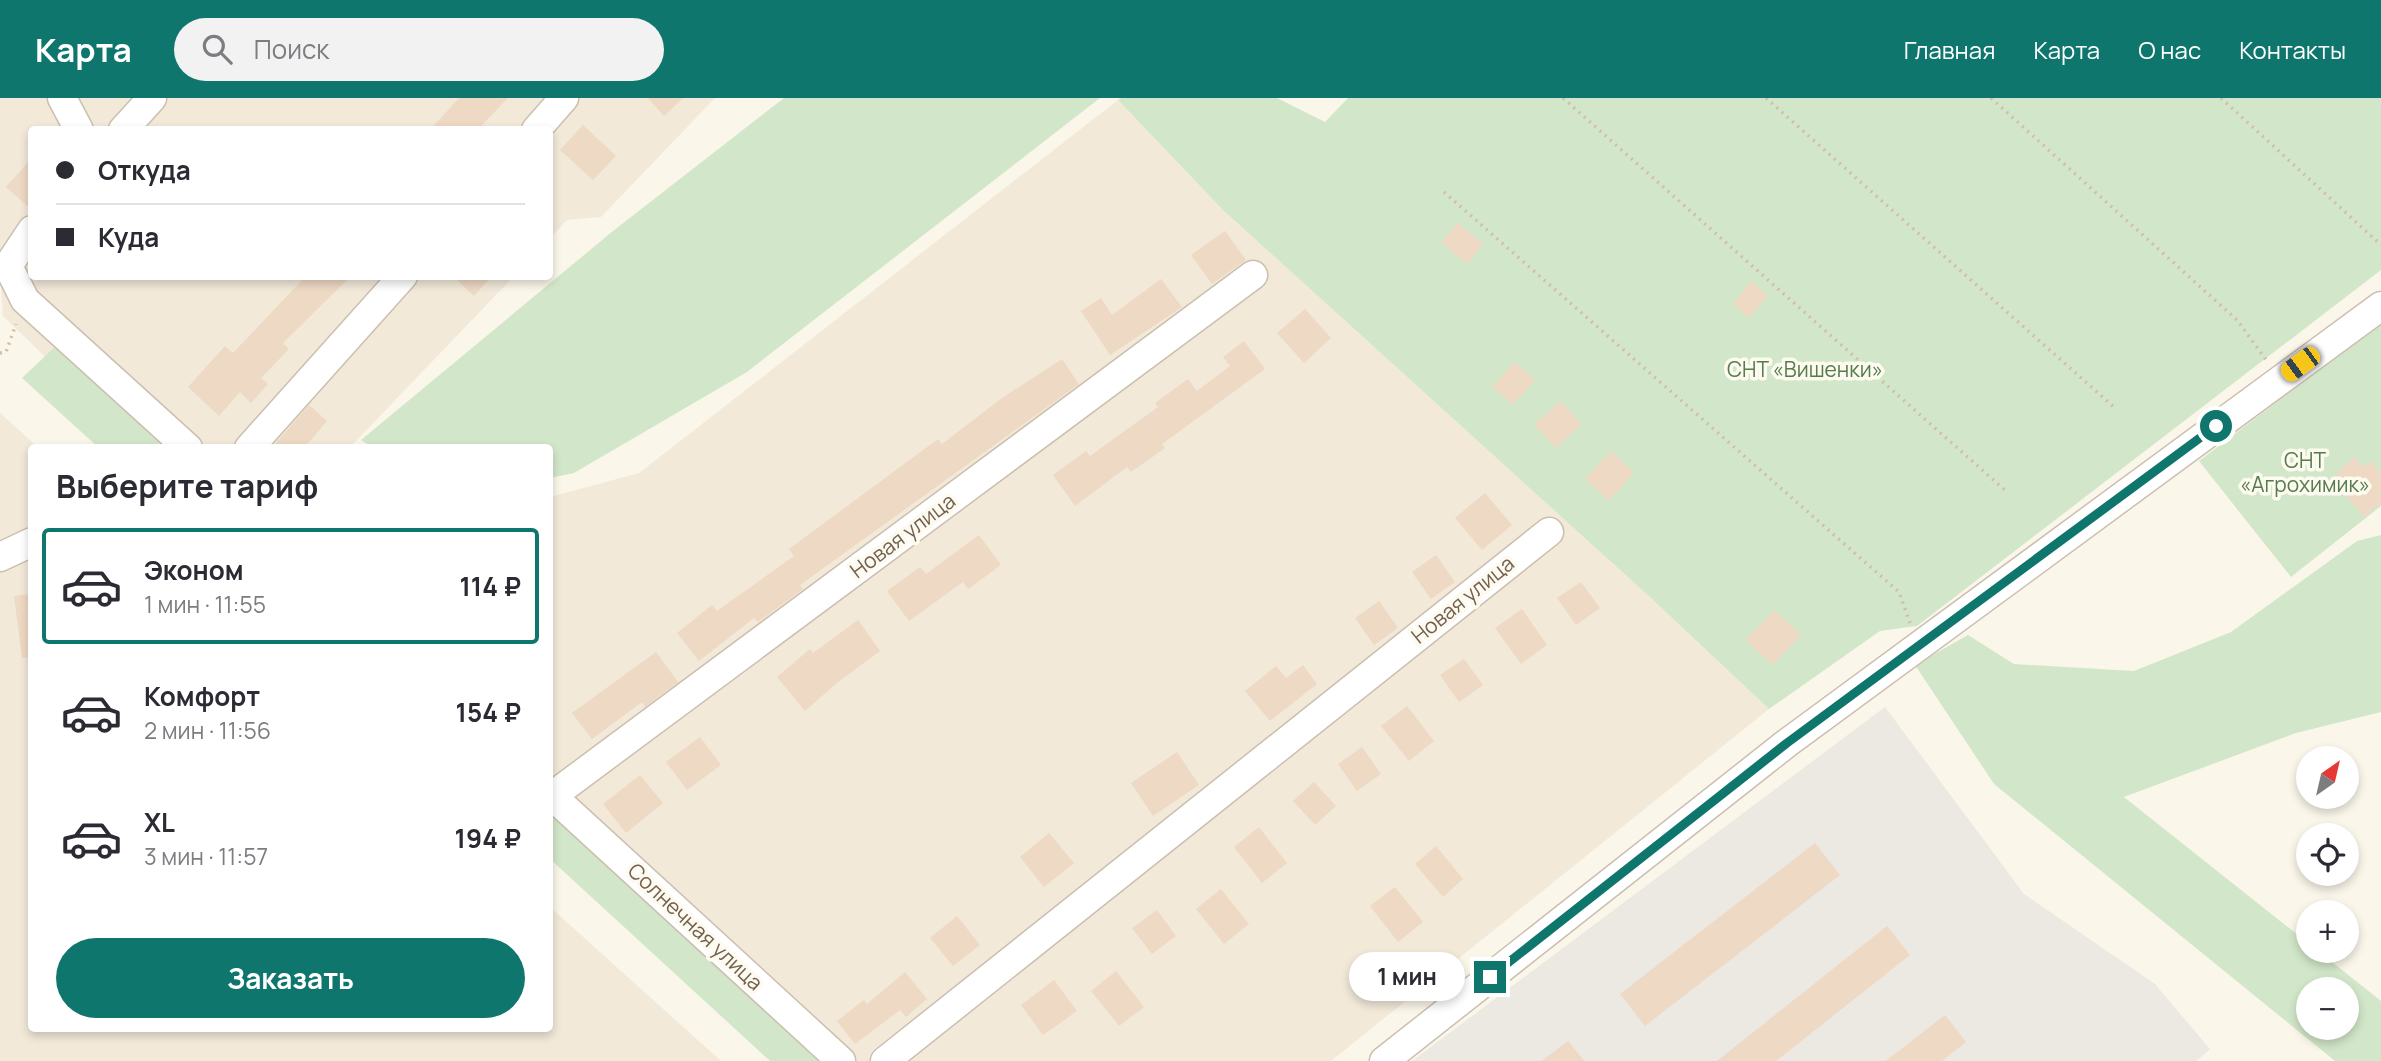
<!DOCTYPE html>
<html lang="ru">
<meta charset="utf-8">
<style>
body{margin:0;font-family:Manrope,sans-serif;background:#f2f2f3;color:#2b2b33;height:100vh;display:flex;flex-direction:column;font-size:26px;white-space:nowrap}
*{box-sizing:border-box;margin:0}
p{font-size:23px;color:#7c7c81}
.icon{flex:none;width:38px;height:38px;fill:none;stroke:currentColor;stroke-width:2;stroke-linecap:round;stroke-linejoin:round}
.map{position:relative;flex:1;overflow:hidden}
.sheet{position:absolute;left:28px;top:346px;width:525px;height:588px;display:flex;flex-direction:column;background:#fff;border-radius:7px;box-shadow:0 4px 10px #0003}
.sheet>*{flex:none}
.hud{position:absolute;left:28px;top:28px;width:525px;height:154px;border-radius:7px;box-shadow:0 4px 10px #0003;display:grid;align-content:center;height:154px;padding:0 28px;background:#fff}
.needle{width:46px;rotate:34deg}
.tools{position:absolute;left:2296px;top:648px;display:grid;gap:14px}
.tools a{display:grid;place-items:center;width:63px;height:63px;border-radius:50%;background:#fff;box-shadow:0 4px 10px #0003;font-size:35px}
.end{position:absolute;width:32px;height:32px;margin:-16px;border:9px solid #0f766e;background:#fff;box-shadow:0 0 0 4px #fff}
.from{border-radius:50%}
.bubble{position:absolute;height:49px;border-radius:24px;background:#fff;box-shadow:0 4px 10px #0003;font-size:23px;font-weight:700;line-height:49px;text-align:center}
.car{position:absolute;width:21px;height:42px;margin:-21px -10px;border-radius:9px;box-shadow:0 0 5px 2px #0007;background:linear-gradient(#f5c518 24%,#345 0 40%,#f5c518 0 76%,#345 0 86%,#f5c518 0)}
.hud b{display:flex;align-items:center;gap:24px;height:66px;font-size:26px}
.hud b+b{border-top:2px solid #e1e1e2}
.hud i{width:18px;height:18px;background:#2b2b33}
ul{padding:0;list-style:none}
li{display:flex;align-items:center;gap:21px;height:116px;margin:0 14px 10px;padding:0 14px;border:4px solid transparent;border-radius:7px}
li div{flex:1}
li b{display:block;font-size:26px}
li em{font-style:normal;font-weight:700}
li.active{border-color:#0f766e}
li>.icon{width:63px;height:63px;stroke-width:1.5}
h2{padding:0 28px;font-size:32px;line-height:84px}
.action{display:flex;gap:14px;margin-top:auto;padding:14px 28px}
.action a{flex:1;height:80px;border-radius:42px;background:#0f766e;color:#fff;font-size:28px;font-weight:700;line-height:80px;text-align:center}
header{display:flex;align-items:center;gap:42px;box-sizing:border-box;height:98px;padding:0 35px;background:#0f766e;color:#fff}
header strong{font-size:33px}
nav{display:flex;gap:38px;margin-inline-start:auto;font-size:24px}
.search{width:490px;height:63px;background:#f2f2f3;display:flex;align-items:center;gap:18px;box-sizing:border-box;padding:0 24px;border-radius:38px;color:#7c7c81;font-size:26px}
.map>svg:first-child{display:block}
.residential{fill:#f2e9d9}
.industrial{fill:#ece8e2}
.green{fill:#d2e7c9;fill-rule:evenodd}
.building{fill:#eed9c4}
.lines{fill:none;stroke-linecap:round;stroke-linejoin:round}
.minor-casing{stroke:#ccbfb0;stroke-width:31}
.path{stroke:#d3bda7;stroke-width:3.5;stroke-dasharray:2 5;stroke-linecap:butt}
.minor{stroke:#fff;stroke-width:28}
.route{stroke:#0f766e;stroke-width:9}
.labels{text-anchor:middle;stroke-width:7;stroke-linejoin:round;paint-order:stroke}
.park-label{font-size:21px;fill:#547d4b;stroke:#fdfaf0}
.street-label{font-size:21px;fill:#73604f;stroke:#fdfaf0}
</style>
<header>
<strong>Карта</strong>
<div class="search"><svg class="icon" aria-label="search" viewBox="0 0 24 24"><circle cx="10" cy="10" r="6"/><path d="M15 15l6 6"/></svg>Поиск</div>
<nav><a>Главная</a><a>Карта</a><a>О нас</a><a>Контакты</a></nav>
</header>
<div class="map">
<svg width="2381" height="963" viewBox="0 0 2381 963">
<rect width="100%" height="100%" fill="#fbf6ea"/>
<g class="residential">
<path d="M0,0h715l-114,119 -34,3 -17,18v-108h-518v146l481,1 -160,167 5,4h-219l-136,-132 -3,-42z"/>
<path d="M1118,2l105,110 429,389 117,110 -438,352h-528l-253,-226v-338l89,-24z"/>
<path d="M0,315l39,35h-7v581h518v-122l171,154h-721z"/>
</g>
<path class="industrial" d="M1885,609l139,187 131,90 55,65 -14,12h-784z"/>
<g class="green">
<path d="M784,0h316l-353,274 -173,101 -24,5v-30h-176l-13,-8 252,-209z"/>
<path d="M1121,0h156l48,24 23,-24h1033v172l-464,356 -37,5 -111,78 -117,-110 -429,-389 -105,-110z"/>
<path d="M2381,225v183l-90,71 -92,-116z"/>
<path d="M59,245l108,105h-68l-77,-70z"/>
<path d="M2381,437v177l-85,21 -172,64 184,146v7h9l64,51v60h-46l-341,-277 -79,-119 53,-30 46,29 120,7 97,-39 126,-91zM2308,891h39v38h-39z"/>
<path d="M550,711l275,252h-55l-220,-202z"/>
</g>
<g class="building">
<path d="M459,0h49l-31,32h-47z"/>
<path d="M648,0h35l-19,18z"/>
<path d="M583,27l33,31 -23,24 -33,-30z"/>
<path d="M32,60v52l-26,-23z"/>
<path d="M1458,125l25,21 -16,20 -26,-22z"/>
<path d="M1225,133l21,29 -34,24 -21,-29z"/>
<path d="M306,178h45l-68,67 6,6 -28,29 7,6 -17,19 -11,-11 -21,24 -31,-29 37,-41 8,7z"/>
<path d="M453,178h39l-18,20z"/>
<path d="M1161,181l21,28 -72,48 -29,-44 20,-13 11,17z"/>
<path d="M1752,183l16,15 -19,22 -16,-14z"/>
<path d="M1305,211l26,29 -27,25 -27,-30z"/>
<path d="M1244,243l21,28 -103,75 3,4 -34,24 -4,-5 -52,39 -22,-31 33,-24 4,5 68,-49 -3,-4 33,-24 9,12 33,-25 -7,-9z"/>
<path d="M1062,261l17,25 -279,201 3,4 -45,33 -4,-4 -55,43 -22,-28 35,-28 5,6 77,-55 -5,-7 149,-110 4,5 60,-46z"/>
<path d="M1515,264l20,18 -22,25 -21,-18z"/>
<path d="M1560,303l22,23 -26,24 -22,-23z"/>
<path d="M309,307l18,16 -23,27h-23l-5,-5z"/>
<path d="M1611,353l23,21 -25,29 -24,-22z"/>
<path d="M2355,359l8,10 8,-6 10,13v29l-17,14 -24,-29 5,-4 -9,-11z"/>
<path d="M1485,395l27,32 -30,25 -27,-32z"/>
<path d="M979,437l22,30 -33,24 -5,-7 -54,39 -22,-30 33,-24 6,7z"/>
<path d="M1436,457l19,27 -24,17 -19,-27z"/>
<path d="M1581,484l19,26 -24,17 -19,-27z"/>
<path d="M32,496v63l-10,1 -8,-62z"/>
<path d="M1379,503l19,27 -24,17 -19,-27z"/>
<path d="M1522,511l25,36 -26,19 -26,-36z"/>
<path d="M1774,512l27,25 -28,30 -28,-25z"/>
<path d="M858,522l22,31 -42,31 -33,29 -28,-34 33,-28 3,4z"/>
<path d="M656,554l22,30 -33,25 -3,-5 -50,37 -20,-26z"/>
<path d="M1464,561l19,26 -24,17 -19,-27z"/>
<path d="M1303,567l14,19 -47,37 -25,-30 31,-25 10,12z"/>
<path d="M1407,608l27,35 -25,20 -28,-35z"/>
<path d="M700,639l21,28 -34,25 -21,-28z"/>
<path d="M1362,649l19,27 -24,17 -19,-27z"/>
<path d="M1177,654l22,33 -46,31 -22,-33z"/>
<path d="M640,677l23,28 -37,30 -23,-29z"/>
<path d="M1314,684l22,24 -21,19 -22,-24z"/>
<path d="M1259,729l28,36 -25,20 -28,-36z"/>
<path d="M1049,735l25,30 -30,24 -24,-30z"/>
<path d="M1815,745l25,32 -195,151 -25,-32z"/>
<path d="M1436,748l27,33 -20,18 -28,-33z"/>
<path d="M1395,789l28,35 -25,20 -28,-36z"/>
<path d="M1221,791l28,35 -25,20 -28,-35z"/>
<path d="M1157,812l19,26 -24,18 -20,-26z"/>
<path d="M957,818l23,29 -27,21 -23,-28z"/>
<path d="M1887,828l23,29 -134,106h-59z"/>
<path d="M1116,873l28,36 -25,19 -28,-35z"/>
<path d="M905,874l22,27 -21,18 -6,-7 -45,34 -18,-23 27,-21 3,4z"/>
<path d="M1054,882l23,31 -34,24 -22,-30z"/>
<path d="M1945,917l21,27 -24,19h-56z"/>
<path d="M1568,943l16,20h-42z"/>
</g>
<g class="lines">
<g class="minor-casing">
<g id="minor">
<path d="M62,0l17,32"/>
<path d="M123,32l29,-32"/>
<path d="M536,32l28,-32"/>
<path d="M32,132l-24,36 17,34 163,148"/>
<path d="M249,350l154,-172"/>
<path d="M0,459l32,-15"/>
<path d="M550,696l291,267"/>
<path d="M552,698l701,-521"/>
<path d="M885,963l664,-529"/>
<path d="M1384,963l403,-318 594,-437"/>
</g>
</g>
<g class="path">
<path d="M1563,0l444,394"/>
<path d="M1766,0l349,310"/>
<path d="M1991,0l246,222 30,41"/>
<path d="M2221,0l160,147"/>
<path d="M1444,94l455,400 11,31"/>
<path d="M0,255l6,-1 10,-28"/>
</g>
<use href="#minor" class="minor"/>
</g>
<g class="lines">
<path class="route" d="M1490,879l297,-234 429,-317"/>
</g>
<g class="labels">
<g class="park-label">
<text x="1805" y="279">СНТ «Вишенки»</text>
<text x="2305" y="370">СНТ<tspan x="2305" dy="24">«Агрохимик»</tspan></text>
</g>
<g class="street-label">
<text transform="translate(903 438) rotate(-37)" y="7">Новая улица</text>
<text transform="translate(1463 502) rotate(-39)" y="7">Новая улица</text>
<text transform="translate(695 829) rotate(43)" y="7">Солнечная улица</text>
</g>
</g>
</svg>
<div class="tools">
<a><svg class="needle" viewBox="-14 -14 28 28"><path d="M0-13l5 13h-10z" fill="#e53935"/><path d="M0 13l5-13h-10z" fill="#7c7c81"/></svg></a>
<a><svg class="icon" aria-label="locate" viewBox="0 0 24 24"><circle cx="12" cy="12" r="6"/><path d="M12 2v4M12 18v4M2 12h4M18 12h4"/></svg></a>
<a>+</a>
<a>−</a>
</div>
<i class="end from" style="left:2216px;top:328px"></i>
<i class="end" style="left:1490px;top:879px"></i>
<div class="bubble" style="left:1349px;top:854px;width:116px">1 мин</div>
<i class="car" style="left:2300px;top:266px;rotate:234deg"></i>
<div class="hud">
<b><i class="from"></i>Откуда</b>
<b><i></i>Куда</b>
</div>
<section class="sheet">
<h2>Выберите тариф</h2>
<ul>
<li class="active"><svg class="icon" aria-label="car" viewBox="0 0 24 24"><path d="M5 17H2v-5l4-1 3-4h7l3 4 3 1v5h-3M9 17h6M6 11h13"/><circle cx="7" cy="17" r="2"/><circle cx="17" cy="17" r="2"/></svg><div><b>Эконом</b><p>1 мин · 11:55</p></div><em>114 ₽</em></li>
<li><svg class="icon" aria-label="car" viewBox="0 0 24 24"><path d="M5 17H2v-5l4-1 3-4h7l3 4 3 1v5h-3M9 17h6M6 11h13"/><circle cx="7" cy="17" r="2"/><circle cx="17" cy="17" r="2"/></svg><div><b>Комфорт</b><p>2 мин · 11:56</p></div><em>154 ₽</em></li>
<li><svg class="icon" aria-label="car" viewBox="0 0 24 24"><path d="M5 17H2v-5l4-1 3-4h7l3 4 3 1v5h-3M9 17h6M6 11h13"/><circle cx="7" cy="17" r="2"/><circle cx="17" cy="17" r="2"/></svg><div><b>XL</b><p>3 мин · 11:57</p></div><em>194 ₽</em></li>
</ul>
<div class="action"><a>Заказать</a></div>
</section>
</div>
